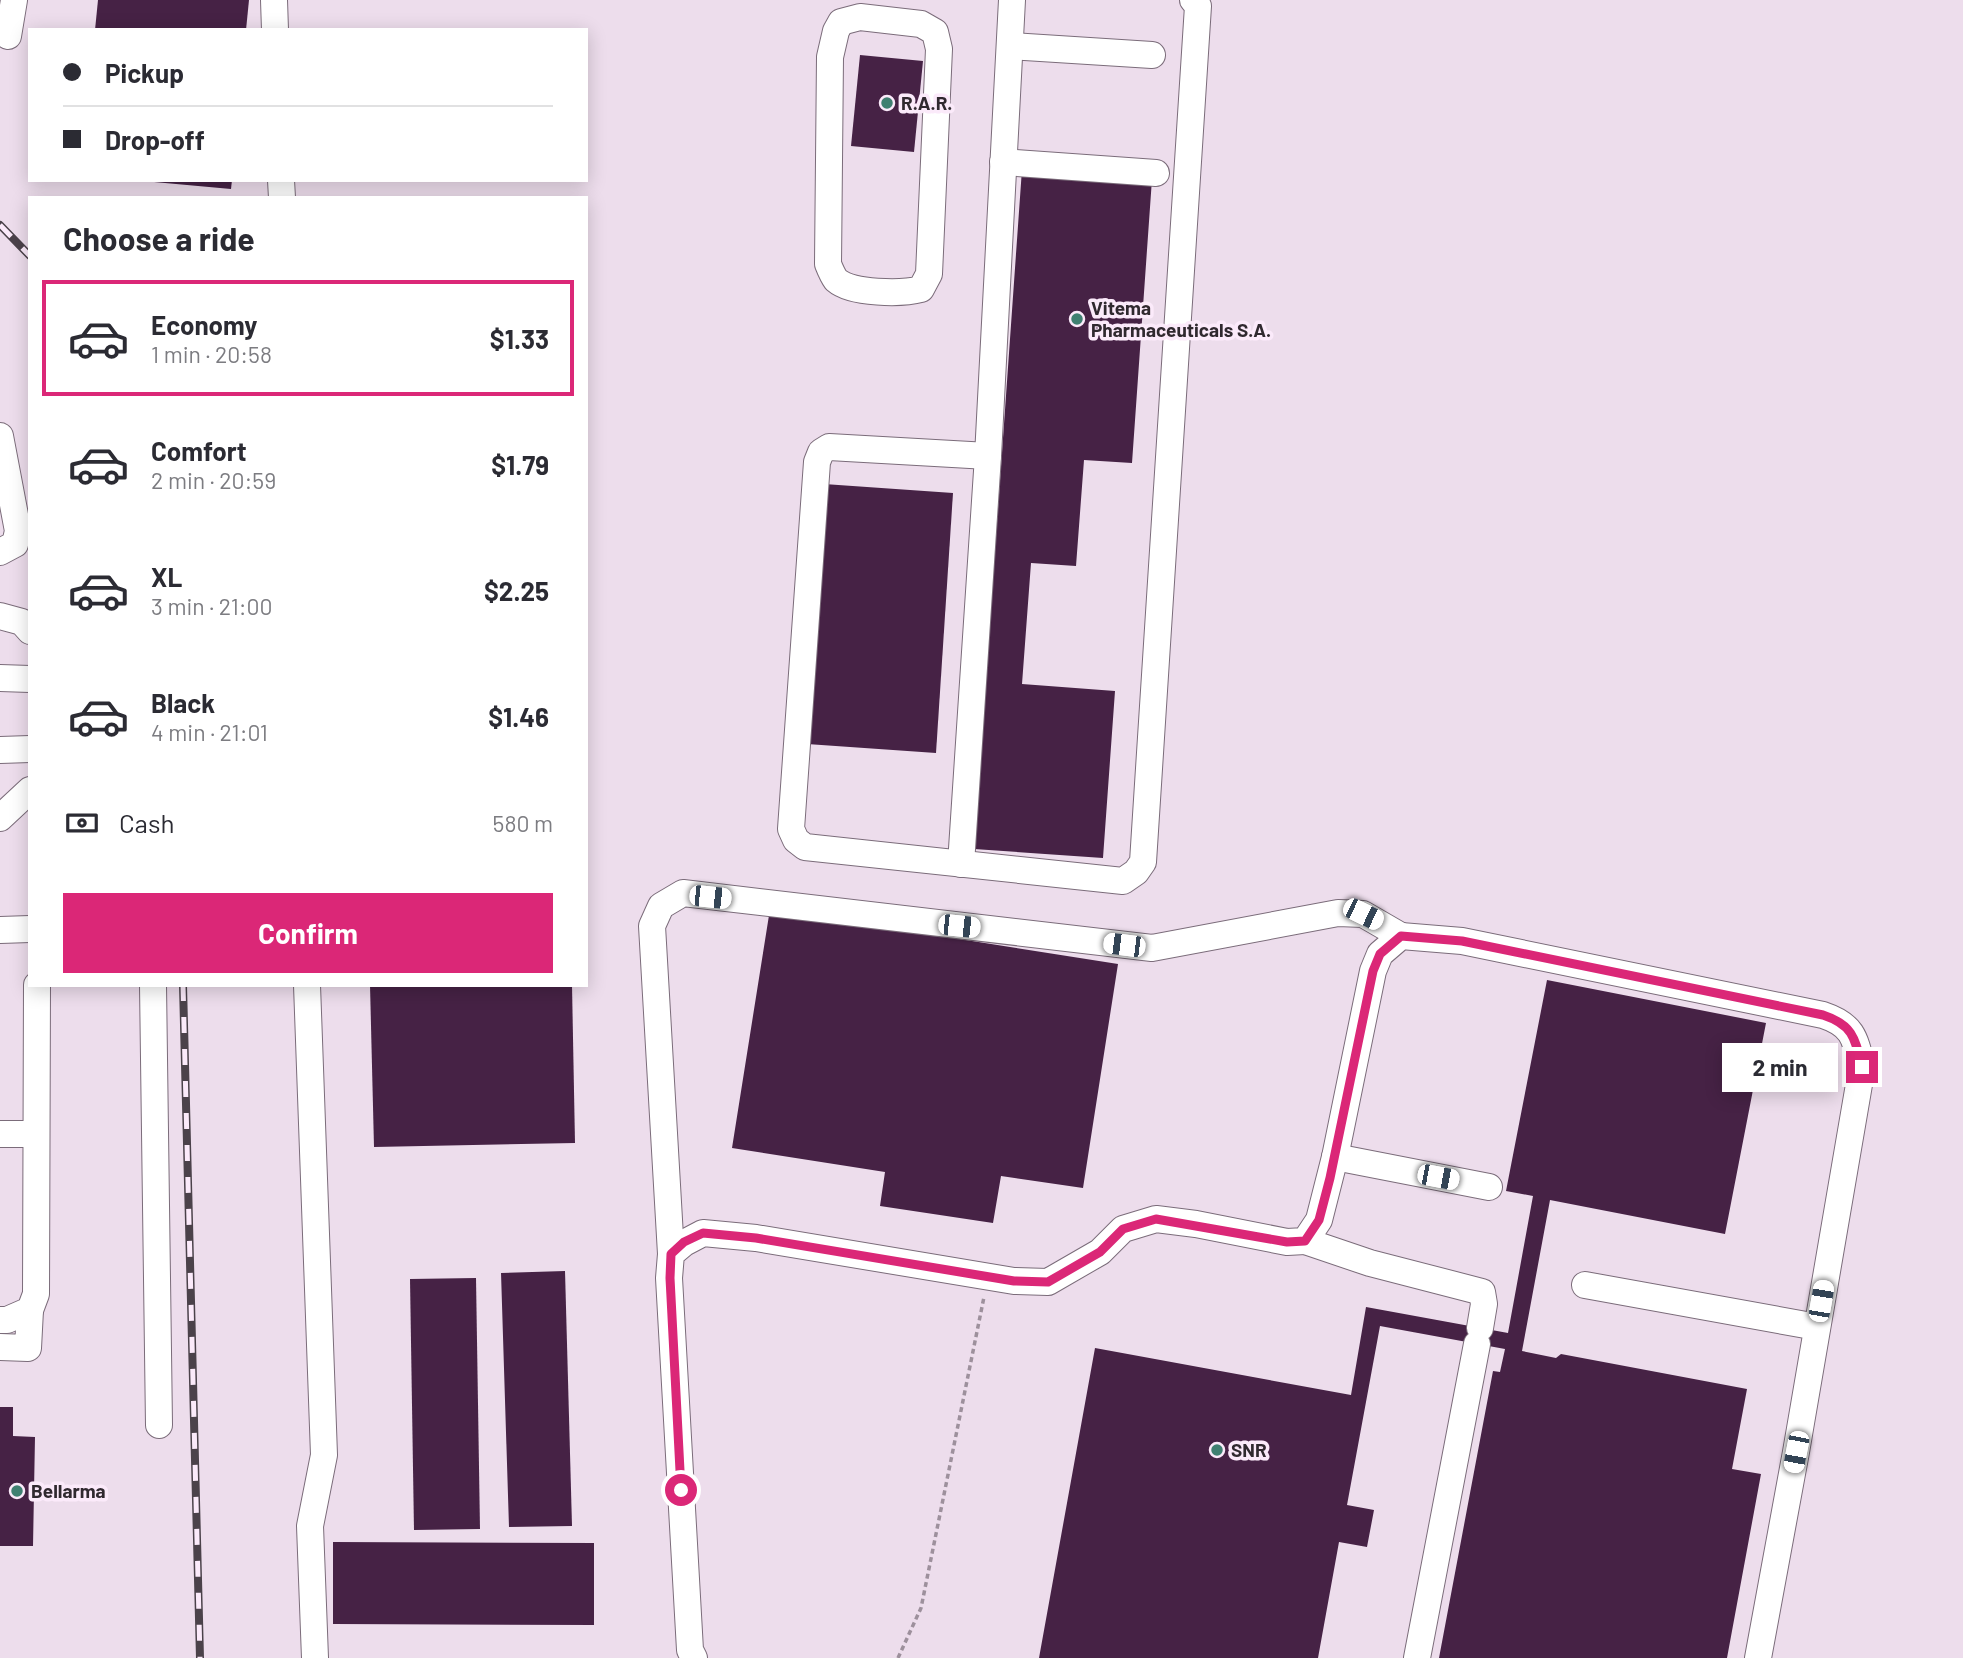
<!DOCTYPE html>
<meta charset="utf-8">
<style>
body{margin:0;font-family:Barlow,sans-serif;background:#f2f2f3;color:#2b2b33;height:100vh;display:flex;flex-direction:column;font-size:26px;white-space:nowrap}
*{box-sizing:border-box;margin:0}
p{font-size:23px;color:#7c7c81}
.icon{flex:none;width:38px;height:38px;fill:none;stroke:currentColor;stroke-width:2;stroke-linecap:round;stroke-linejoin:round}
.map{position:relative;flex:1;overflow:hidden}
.drawer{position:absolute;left:28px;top:196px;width:560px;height:791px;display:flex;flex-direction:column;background:#fff;border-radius:0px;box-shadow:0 4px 18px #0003}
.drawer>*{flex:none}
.top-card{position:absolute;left:28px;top:28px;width:560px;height:154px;border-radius:0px;box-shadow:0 4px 18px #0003;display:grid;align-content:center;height:154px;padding:0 35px;background:#fff}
.end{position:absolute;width:32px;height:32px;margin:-16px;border:9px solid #db2777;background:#fff;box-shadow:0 0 0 4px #fff}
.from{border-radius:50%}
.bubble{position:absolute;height:49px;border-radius:0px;background:#fff;box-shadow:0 4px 18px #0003;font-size:23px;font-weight:700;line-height:49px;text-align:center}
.car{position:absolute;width:21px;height:42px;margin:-21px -10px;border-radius:9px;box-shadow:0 0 5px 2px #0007;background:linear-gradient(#fff 24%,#345 0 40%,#fff 0 76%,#345 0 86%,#fff 0)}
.top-card b{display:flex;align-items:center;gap:24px;height:66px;font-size:26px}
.top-card b+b{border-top:2px solid #e1e1e2}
.top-card i{width:18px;height:18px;background:#2b2b33}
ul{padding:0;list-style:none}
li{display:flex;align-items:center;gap:21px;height:116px;margin:0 14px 10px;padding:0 21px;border:4px solid transparent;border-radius:0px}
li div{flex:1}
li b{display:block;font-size:26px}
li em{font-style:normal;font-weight:700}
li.active{border-color:#db2777}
li>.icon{width:63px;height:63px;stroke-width:1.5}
h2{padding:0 35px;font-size:32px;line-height:84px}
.pay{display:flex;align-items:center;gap:18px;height:77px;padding:0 35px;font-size:26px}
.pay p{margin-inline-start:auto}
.cta{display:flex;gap:14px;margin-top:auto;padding:14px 35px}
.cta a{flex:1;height:80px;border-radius:0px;background:#db2777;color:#fff;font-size:28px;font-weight:700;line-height:80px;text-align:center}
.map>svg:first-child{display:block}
.building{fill:#462245}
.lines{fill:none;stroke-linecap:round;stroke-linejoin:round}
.minor-casing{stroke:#7b6c7a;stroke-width:28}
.path{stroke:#9d909c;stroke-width:3.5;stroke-dasharray:5 3.5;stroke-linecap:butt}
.minor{stroke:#fff;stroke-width:26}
.rail-casing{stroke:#4b424a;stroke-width:8}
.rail{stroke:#fbeafa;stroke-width:5;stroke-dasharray:16;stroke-linecap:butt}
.route{stroke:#db2777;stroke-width:9}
.poi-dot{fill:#3f8071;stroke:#fbeafa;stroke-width:2.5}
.labels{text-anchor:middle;stroke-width:7;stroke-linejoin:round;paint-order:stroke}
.poi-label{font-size:19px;font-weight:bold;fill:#30292f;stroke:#fbeafa;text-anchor:start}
</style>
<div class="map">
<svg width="1963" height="1658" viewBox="0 0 1963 1658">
<rect width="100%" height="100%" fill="#edddec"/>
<g class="building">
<path d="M98,0h151l-3,30h-151z"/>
<path d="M860,55l63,6 -9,91 -63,-6z"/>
<path d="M1022,169l130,10 -20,284 -48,-3 -8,106 -45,-3 -9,121 93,7 -12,167 -129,-9z"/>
<path d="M154,180h78l-1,9 -77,-7z"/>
<path d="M824,484l129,9 -17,260 -129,-9z"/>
<path d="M770,909l348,55 -35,224 -82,-12 -8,47 -113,-17 5,-34 -153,-24z"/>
<path d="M1547,980l219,43 -41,211 -175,-34 -28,151 34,7 5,-4 186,35 -15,80 29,5 -34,184h-288l54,-287 7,1 5,-23 -125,-23 -33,179 27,5 -7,37 -28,-5 -21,116h-279l56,-310 256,47 15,-88 142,26 25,-137 -27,-5z"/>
<path d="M370,985h202l3,158 -201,4z"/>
<path d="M565,1271l7,255 -63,1 -8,-254z"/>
<path d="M476,1278l4,251 -66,1 -4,-251z"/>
<path d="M0,1407h13v29l22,1 -2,109h-33z"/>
<path d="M333,1542l261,1v82l-261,-1z"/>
</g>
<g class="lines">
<g class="minor-casing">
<g id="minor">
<path d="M274,0l1,30"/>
<path d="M860,17l61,7 14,8 4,17 -10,225 -8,15c-19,5 -69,5 -85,-9 -3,-4 -6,-11 -8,-16l2,-207 6,-26 5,-9z"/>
<path d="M8,36l6,-36"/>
<path d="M1010,46l142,9"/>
<path d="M1003,162l153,11"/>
<path d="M281,180l1,18"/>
<path d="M0,436l18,95 -3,13 -15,8"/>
<path d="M988,456l-159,-9 -8,5 -4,10 -26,367 5,11 9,7 318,34 13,-9 7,-10 55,-856 -5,-6"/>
<path d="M0,616l22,6 8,9"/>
<path d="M0,678l30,1"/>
<path d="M0,750l30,-1"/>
<path d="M0,818l30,-28"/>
<path d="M961,864l27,-408 24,-456"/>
<path d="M0,930l30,-1"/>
<path d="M153,985l6,440"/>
<path d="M307,985l17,470 -14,71 5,132"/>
<path d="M0,1134h36"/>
<path d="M1335,1157l154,30"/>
<path d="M1305,1241l65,22 112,29 2,12 -4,24"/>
<path d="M671,1254l-19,-328 9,-20 22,-13 469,55 186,-35 25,1 38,22"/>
<path d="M1585,1285l232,42"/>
<path d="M0,1320h7l23,-10 6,-16 1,-309"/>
<path d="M0,1347l28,1 2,-38"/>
<path d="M694,1658l-4,-8 -21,-372 2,-24 13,-11 19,-10 53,5 258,43 34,1 52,-30 23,-23 33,-10 40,5 91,18 18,-1 14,-21 16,-63 38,-186 7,-17 21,-18 61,5 361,74c30,10 32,23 39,52l-66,385 -38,206"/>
<path d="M1417,1658l60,-314"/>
</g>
</g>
<path class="path" d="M898,1658l23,-50 63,-311"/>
<use href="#minor" class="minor"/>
<g class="rail-casing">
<g id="rail">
<path d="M0,225l30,31"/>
<path d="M183,985l17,673"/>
</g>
</g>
<use href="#rail" class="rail"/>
</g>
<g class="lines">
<path class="route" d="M681,1490l-11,-212 1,-24 13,-12 19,-9 53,5 258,43 34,1 52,-30 23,-23 33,-10 131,23 18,-1 14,-21 11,-42 43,-207 7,-17 21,-18 61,5 361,74c30,10 32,23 39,52"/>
</g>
<g class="poi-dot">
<circle cx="887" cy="103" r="7"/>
<circle cx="1077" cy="319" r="7"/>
<circle cx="1217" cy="1450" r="7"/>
<circle cx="17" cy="1491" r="7"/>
</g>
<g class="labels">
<g class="poi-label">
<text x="901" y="110">R.A.R.</text>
<text x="1091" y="315">Vitema<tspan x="1091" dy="22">Pharmaceuticals S.A.</tspan></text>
<text x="1231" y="1457">SNR</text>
<text x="31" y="1498">Bellarma</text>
</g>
</g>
</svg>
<i class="end from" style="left:681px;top:1490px"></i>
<i class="end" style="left:1862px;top:1067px"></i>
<div class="bubble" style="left:1722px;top:1043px;width:116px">2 min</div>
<i class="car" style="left:710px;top:897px;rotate:96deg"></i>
<i class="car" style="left:1363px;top:914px;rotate:116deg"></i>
<i class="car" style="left:959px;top:926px;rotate:96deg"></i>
<i class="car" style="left:1124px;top:945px;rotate:277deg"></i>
<i class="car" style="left:1438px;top:1177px;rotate:101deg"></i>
<i class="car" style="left:1821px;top:1301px;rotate:10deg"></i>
<i class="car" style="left:1796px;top:1452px;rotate:191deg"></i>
<div class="top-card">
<b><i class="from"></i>Pickup</b>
<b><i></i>Drop-off</b>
</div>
<section class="drawer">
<h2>Choose a ride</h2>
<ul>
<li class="active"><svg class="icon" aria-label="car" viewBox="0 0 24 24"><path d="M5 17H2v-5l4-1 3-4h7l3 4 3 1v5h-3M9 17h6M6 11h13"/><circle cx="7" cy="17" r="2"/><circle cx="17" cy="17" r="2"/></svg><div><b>Economy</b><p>1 min · 20:58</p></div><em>$1.33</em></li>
<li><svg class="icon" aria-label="car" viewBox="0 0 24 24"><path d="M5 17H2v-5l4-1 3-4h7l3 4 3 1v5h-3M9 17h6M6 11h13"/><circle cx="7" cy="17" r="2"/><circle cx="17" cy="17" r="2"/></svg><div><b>Comfort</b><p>2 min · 20:59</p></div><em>$1.79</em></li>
<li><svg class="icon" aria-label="car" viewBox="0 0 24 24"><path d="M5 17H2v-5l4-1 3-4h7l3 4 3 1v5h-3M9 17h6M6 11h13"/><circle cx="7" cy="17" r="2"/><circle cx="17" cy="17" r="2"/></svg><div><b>XL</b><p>3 min · 21:00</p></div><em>$2.25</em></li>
<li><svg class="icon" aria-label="car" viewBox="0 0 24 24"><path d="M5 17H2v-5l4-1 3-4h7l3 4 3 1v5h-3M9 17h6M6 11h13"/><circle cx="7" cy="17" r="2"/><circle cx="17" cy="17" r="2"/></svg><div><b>Black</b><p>4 min · 21:01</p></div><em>$1.46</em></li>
</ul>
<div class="pay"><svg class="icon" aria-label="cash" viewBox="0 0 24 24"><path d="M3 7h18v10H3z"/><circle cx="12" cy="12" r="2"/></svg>Cash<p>580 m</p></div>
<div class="cta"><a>Confirm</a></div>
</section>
</div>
